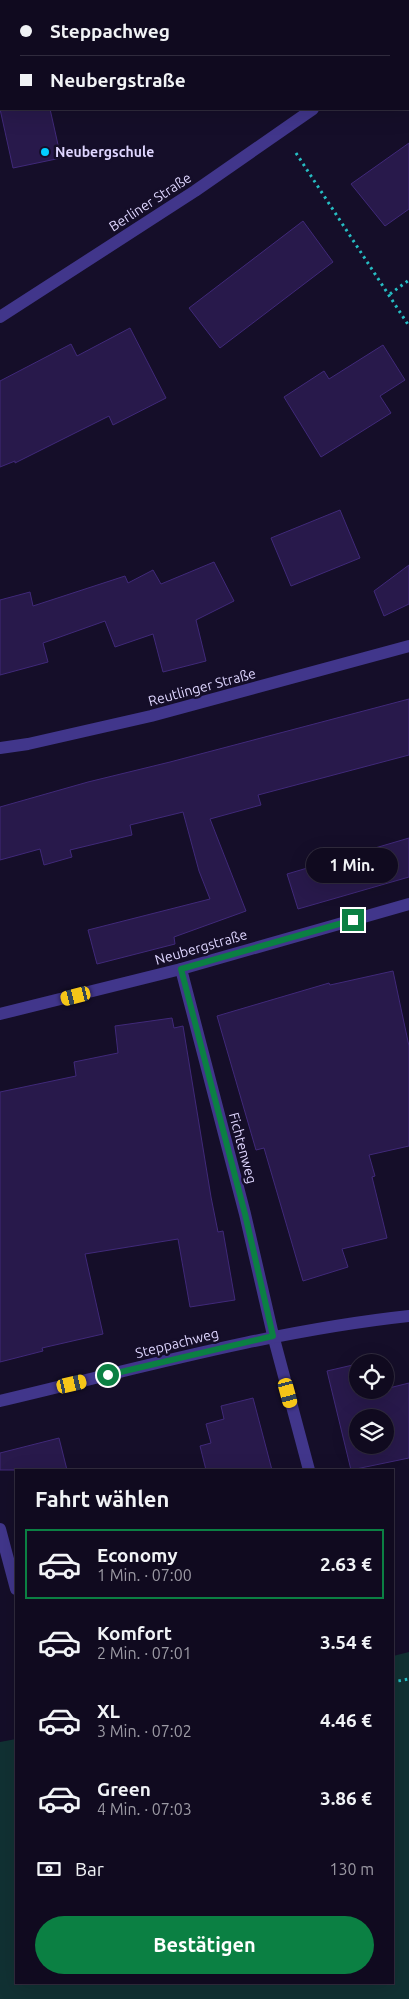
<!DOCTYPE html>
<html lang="de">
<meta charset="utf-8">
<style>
body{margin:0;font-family:Ubuntu,sans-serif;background:#1e182c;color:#f1f3f6;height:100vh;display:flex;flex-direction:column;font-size:19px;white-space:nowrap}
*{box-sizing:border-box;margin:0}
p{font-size:16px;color:#9c9aa4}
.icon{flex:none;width:28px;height:28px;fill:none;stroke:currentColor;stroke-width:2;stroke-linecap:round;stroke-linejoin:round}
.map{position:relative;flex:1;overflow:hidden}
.side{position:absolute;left:15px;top:1469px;width:379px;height:515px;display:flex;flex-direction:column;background:#100a1f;border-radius:0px;box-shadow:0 5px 20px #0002,0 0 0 1px #302b3d}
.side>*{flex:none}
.guide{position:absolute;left:0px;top:0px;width:410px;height:110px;box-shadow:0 5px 20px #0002,0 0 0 1px #302b3d;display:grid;align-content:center;height:110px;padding:0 20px;background:#100a1f}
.fabs{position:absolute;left:349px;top:1354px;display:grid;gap:10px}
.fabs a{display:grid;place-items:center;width:45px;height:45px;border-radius:50%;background:#100a1f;box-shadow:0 5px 20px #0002,0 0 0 1px #302b3d;font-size:25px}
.end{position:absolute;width:22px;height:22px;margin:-11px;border:6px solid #0b8043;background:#fff;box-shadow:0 0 0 2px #fff}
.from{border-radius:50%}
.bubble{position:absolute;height:35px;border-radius:18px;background:#100a1f;box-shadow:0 5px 20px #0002,0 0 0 1px #302b3d;font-size:16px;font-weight:700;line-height:35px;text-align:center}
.car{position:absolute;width:15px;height:30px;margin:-15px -8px;border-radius:6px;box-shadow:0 0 4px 1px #0007;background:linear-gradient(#f5c518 24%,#345 0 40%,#f5c518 0 76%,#345 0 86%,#f5c518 0)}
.guide b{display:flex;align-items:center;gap:18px;height:48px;font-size:19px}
.guide b+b{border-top:1px solid #302b3d}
.guide i{width:12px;height:12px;background:#f1f3f6}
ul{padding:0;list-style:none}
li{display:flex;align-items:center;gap:15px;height:70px;margin:0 10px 8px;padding:0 10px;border:2px solid transparent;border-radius:0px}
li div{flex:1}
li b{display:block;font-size:19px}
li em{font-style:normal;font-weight:700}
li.current{border-color:#0b8043}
li>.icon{width:45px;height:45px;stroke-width:1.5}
h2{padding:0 20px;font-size:22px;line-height:60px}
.pay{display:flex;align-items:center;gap:12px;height:55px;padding:0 20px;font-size:19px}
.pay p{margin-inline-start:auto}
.cta{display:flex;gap:10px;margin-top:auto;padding:10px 20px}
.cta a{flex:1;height:58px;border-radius:30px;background:#0b8043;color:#fff;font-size:20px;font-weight:700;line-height:58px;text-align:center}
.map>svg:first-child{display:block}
.green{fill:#113133}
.building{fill:#28194b;stroke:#402979;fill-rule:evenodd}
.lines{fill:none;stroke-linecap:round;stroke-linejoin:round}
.path{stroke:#26bdc3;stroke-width:3;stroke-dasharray:2.5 4;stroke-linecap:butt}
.lane{stroke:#41368b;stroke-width:12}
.street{stroke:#41368b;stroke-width:12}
.route{stroke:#0b8043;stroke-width:6}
.poi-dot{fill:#02ceff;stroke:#150e29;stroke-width:2}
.labels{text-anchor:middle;stroke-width:5;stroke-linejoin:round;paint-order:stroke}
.poi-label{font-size:14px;font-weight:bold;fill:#dfd6ff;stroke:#150e29;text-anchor:start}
.street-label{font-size:14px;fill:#dfd6ff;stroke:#150e29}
</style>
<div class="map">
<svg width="409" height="1999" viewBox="0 0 409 1999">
<rect width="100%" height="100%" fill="#150e29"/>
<path class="green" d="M409,1652v347h-409v-257l16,-3v243h376l1,-326z"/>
<g class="building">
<path d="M0,109h50l11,49 -48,10z"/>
<path d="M409,143v66l-24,17 -34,-42z"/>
<path d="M303,221l30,41 -113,86 -31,-40z"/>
<path d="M130,328l36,70 -53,27 -4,-9 -94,47v-2l-15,6v-86l71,-37 6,12z"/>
<path d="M383,345l22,35 -25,16 11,17 -70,44 -37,-60 40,-26 5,8z"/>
<path d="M340,510l20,48 -69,28 -20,-48z"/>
<path d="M214,562l20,39 -38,19 10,41 -43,11 -10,-38 -38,13 -10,-26 -62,22 5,19 -48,13v-75l30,-8 3,14 92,-30 3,7 25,-13 8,14z"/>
<path d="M409,565v39l-25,12 -10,-25z"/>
<path d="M409,699v56l-151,40 3,10 -51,14 36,92 -72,26 1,7 -78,20 -9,-34 122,-31 -11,-28 -16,-59 -53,13 2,10 -62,15 2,7 -28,8 -4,-16 -40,11v-53l88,-25 82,-20z"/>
<path d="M409,838v39l-111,32 -11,-35z"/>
<path d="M393,971l16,75v100l-40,9 6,21 -3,1 15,61 -45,11 6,18 -45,14 -39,-133 -8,2 -39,-134 112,-33 1,2z"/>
<path d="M172,1018l2,10 9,-2 28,171 7,35 5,-1 12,69 -45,7 -12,-68 -93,15 18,80 -61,14 1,3 -43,11v-270l76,-16 -2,-14 44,-9 -3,-27z"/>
<path d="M357,1364l1,26h6l1,4 44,-11v75l-58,12 -24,-99zM358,1418h27v27h-27z"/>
<path d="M253,1398l19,72h-66l-6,-24 11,-3 -5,-19 18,-5 -3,-13z"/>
<path d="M59,1438l8,32h-67v-17z"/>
</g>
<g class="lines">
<g class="path">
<path d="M296,153l113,173"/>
<path d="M390,294l19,-14"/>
<path d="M392,1682l17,-3"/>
</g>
<g class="lane">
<path d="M273,1335l36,135"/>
<path d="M0,1529l16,60"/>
</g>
<g class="street">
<path d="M0,317l195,-126 118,-82"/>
<path d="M0,748l28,-4 123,-28 258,-70"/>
<path d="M181,969l64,245 28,121"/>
<path d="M0,1014l181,-45 228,-65"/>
<path d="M0,1401c136,-32 270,-70 409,-85"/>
</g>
</g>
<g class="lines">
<path class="route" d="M108,1375l165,-39 -28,-122 -64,-245 172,-49"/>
</g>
<circle class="poi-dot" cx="45" cy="152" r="5"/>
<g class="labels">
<g class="poi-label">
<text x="55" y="157">Neubergschule</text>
</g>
<g class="street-label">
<text transform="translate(150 202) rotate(-33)" y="5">Berliner Straße</text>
<text transform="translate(202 687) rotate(-15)" y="5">Reutlinger Straße</text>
<text transform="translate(201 947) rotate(-16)" y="5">Neubergstraße</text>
<text transform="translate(243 1148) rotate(75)" y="5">Fichtenweg</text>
<text transform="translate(177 1343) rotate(-14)" y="5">Steppachweg</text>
</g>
</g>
</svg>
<div class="fabs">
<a><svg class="icon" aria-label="locate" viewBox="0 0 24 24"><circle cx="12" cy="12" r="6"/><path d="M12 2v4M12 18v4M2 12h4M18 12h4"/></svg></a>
<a><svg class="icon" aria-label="layers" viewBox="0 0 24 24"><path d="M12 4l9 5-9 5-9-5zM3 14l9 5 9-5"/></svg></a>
</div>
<i class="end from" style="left:108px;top:1375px"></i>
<i class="end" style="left:353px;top:920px"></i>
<div class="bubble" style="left:306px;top:848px;width:92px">1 Min.</div>
<i class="car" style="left:76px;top:996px;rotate:256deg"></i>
<i class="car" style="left:72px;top:1384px;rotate:77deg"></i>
<i class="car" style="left:288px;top:1393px;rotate:165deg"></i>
<div class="guide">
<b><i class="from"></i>Steppachweg</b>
<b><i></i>Neubergstraße</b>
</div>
<section class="side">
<h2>Fahrt wählen</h2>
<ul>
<li class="current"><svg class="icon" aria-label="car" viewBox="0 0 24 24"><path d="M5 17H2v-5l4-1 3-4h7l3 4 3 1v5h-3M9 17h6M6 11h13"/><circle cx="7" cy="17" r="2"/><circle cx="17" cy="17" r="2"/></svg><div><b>Economy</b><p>1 Min. · 07:00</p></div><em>2.63 €</em></li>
<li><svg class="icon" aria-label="car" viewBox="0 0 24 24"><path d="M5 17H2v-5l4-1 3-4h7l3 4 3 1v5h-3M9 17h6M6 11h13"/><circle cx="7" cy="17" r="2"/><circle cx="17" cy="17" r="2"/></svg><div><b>Komfort</b><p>2 Min. · 07:01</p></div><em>3.54 €</em></li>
<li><svg class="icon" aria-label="car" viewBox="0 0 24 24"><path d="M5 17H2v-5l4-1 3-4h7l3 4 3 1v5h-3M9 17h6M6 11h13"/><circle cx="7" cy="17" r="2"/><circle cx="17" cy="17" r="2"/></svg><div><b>XL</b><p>3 Min. · 07:02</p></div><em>4.46 €</em></li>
<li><svg class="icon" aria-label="car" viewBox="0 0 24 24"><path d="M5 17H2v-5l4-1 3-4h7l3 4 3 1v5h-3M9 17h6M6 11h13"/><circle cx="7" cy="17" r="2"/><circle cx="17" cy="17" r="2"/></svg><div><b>Green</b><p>4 Min. · 07:03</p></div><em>3.86 €</em></li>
</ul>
<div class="pay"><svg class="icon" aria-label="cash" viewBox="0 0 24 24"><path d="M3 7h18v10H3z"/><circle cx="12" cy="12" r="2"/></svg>Bar<p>130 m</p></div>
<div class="cta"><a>Bestätigen</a></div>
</section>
</div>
